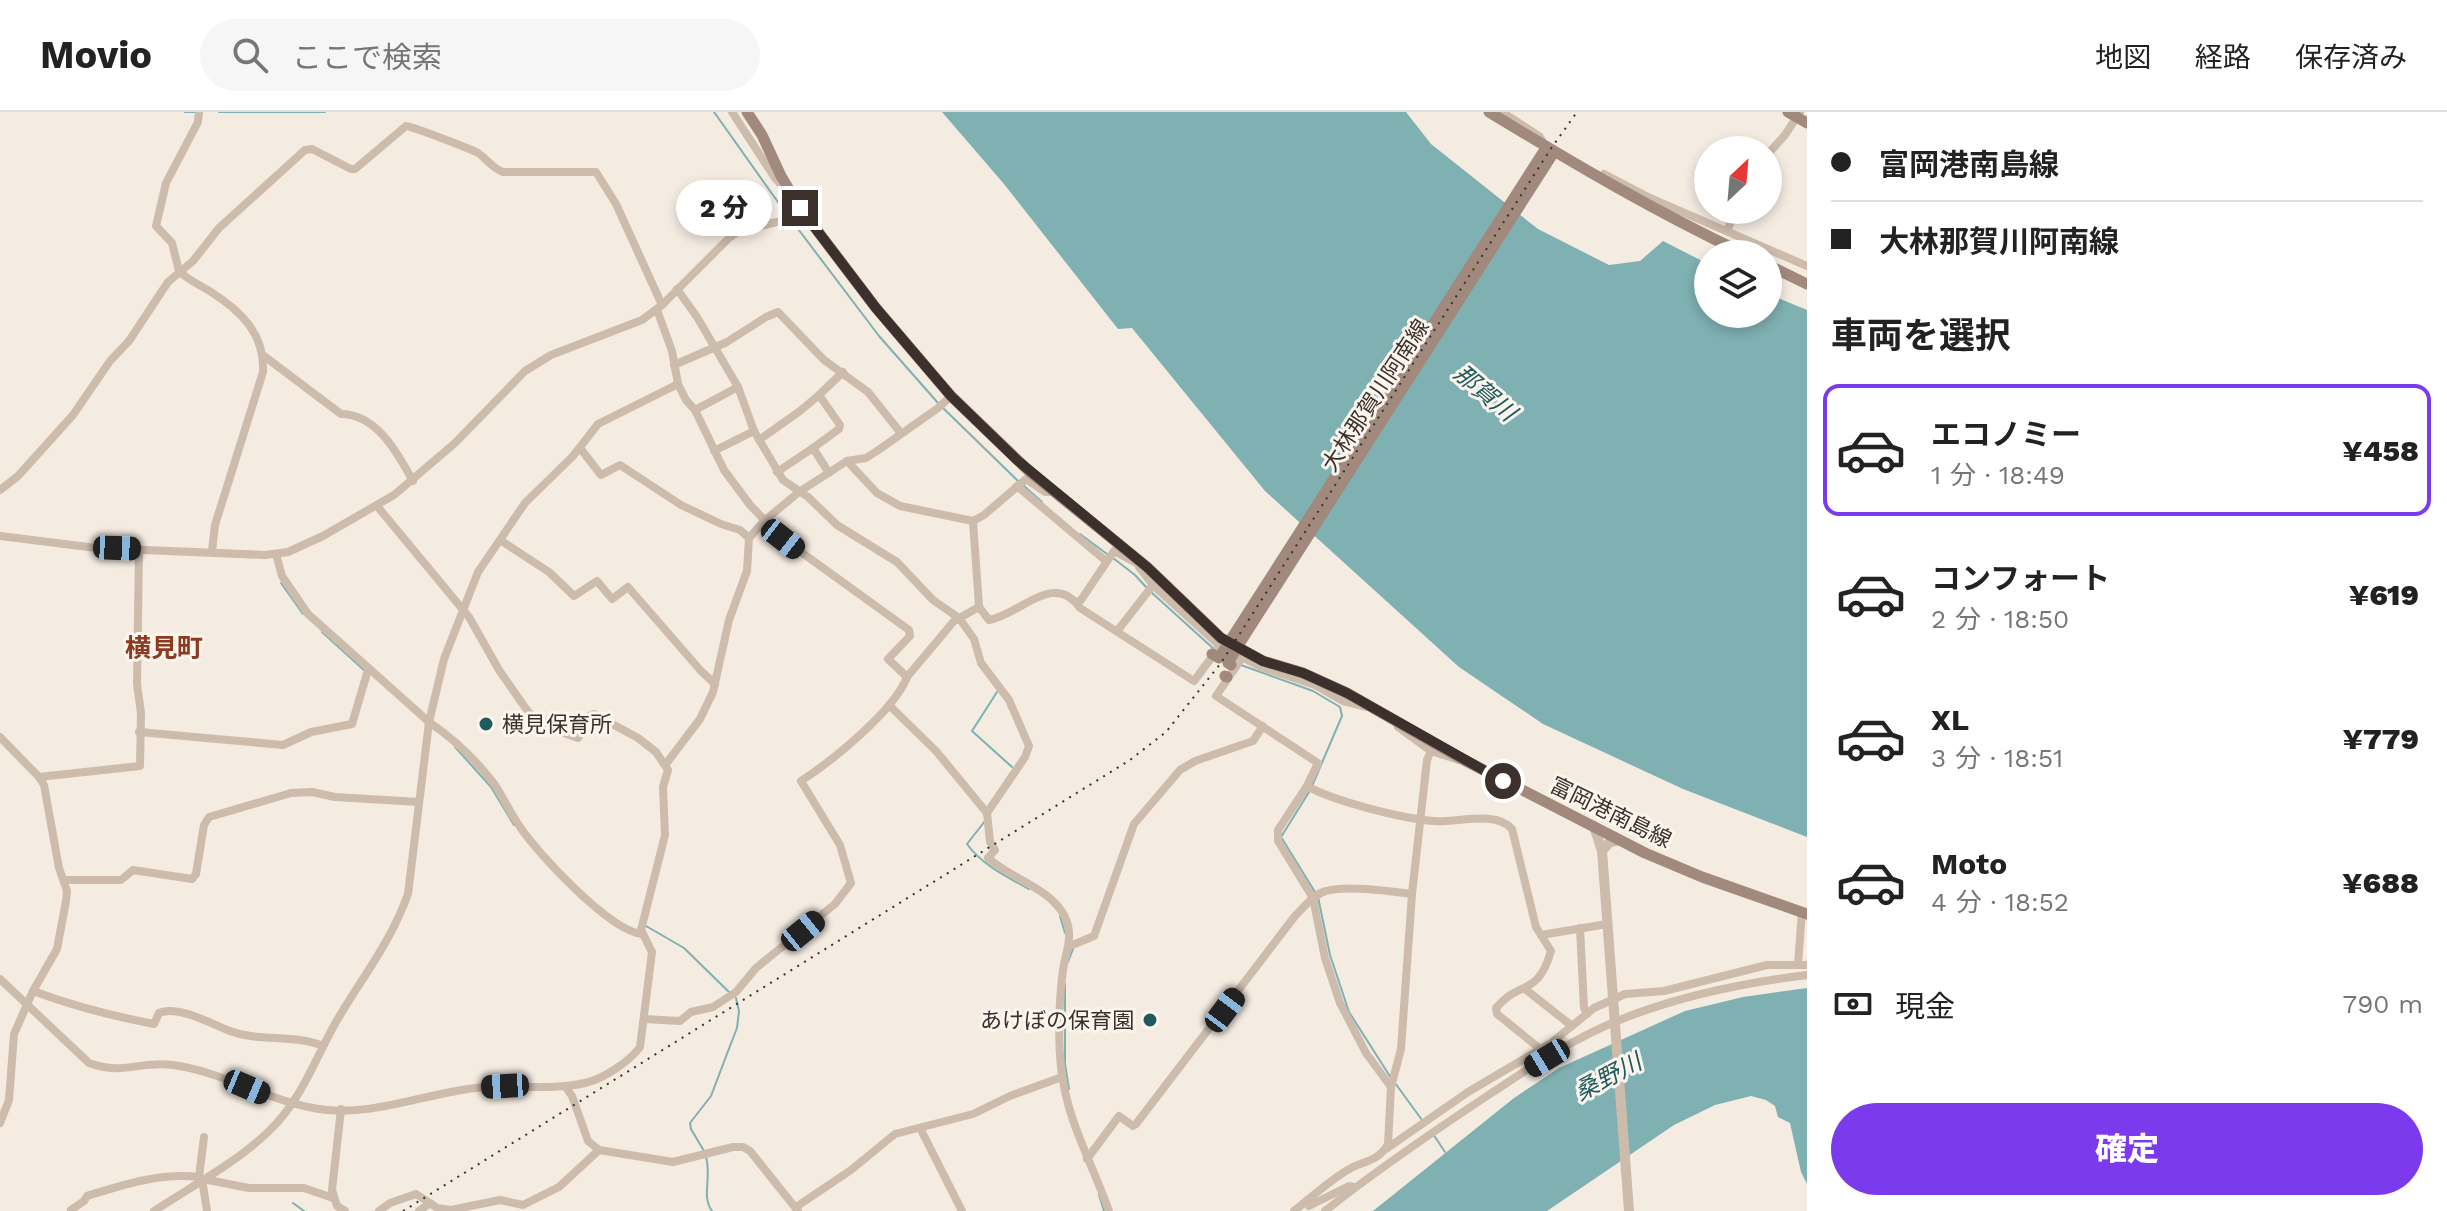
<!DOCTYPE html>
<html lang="ja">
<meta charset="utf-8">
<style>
body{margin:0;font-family:"Work Sans","Noto Sans JP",sans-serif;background:#f6f6f6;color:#222;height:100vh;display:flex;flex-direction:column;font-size:30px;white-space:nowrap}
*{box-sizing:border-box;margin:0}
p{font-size:26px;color:#767676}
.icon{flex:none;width:44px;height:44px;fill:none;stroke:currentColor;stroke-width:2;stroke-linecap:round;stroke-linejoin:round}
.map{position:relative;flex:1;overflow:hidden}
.panel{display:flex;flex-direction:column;background:#fff;width:640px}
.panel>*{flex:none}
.banner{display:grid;align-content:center;height:176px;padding:0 24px;background:#fff}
.needle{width:52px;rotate:26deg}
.tools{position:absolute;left:1694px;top:24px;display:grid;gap:16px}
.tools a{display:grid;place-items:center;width:88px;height:88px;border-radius:50%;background:#fff;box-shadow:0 4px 12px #0003;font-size:40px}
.end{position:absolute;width:36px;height:36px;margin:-18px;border:10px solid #3b302b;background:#fff;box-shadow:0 0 0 4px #fff}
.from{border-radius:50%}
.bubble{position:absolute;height:56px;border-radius:28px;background:#fff;box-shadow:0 4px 12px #0003;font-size:26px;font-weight:800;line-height:56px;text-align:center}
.car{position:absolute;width:24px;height:48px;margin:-24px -12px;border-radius:10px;box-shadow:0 0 6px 2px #0007;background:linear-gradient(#222 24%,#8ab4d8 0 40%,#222 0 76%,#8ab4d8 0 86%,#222 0)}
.banner b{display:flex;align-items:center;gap:28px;height:76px;font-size:30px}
.banner b+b{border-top:2px solid #e0e0e0}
.banner i{width:20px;height:20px;background:#222}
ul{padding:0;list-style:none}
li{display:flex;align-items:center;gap:24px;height:132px;margin:0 16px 12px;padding:0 8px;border:4px solid transparent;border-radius:16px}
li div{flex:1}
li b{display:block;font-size:30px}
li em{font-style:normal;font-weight:800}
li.current{border-color:#7c3aed}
li>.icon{width:72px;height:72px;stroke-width:1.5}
h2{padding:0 24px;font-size:36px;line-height:96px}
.pay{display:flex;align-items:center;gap:20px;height:88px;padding:0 24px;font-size:30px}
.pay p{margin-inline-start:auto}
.action{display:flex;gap:16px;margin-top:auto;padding:16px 24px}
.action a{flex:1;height:92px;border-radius:48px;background:#7c3aed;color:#fff;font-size:32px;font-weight:800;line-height:92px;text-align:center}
header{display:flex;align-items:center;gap:48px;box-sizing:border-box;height:112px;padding:0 40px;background:#fff;border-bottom:2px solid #e0e0e0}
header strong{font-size:38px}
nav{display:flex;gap:44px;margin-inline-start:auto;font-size:28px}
.search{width:560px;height:72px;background:#f6f6f6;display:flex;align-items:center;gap:20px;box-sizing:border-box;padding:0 28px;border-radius:44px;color:#767676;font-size:30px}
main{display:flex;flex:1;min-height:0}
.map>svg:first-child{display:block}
.water{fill:#7fb0b2}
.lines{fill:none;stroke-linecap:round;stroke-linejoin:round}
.stream{stroke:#7fb0b2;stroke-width:2}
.minor{stroke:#cdbbac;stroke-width:8}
.tertiary{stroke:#cdbbac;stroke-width:10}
.secondary{stroke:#a18a7d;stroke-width:11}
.rail{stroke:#3b302b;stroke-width:2;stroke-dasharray:2 6;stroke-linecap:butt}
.route{stroke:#3b302b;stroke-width:10}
.poi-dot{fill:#1f5a5e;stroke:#fbf5ee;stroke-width:3}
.labels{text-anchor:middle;stroke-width:6;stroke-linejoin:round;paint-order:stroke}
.street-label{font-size:22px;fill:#3b302b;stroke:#fbf5ee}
.poi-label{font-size:22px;fill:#3b302b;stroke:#fbf5ee;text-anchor:start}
.water-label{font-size:24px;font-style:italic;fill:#1f5a5e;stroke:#fbf5ee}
.quarter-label{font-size:26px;font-weight:bold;fill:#8c3b22;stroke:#fbf5ee}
</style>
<header>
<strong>Movio</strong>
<div class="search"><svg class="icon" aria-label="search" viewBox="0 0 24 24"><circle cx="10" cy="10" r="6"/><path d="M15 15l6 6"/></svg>ここで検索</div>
<nav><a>地図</a><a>経路</a><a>保存済み</a></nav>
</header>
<main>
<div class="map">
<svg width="1807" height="1099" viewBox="0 0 1807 1099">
<rect width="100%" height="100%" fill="#f4ebe1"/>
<g class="water">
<path d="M942,0h464l25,32 107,85 71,36 31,-4 23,-20 45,23v50h60v-20l39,16v527l-124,-48 -140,-65 -84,-57 -194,-176 -133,-163 -14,1 -114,-145z"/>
<path d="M1807,876v196l-6,-12 -11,-49 -12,-6 -3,-11 -9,-6 -15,-4 -36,9 -41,20 -127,86h-174l141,-113 45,-30 126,-57 58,-14z"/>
</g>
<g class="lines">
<g class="stream">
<path d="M185,0h11"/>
<path d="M219,0h106"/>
<path d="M714,0l71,100"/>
<path d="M789,105l90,119 59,67"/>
<path d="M942,295l76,74"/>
<path d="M1023,373l19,17"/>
<path d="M1080,422l27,20"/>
<path d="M1113,446l22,17 12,13"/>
<path d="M281,471l22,31"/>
<path d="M1151,480l64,58"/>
<path d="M322,520l43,39"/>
<path d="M1241,553l72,26 27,16 2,9 -30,70"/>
<path d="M997,580l-25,39 40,36"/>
<path d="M455,635l36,40 23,38"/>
<path d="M1309,680l-28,45 34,55"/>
<path d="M985,709l-18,23c15,21 40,33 62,45"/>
<path d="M1318,785l12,58 19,57 42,66"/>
<path d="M1060,804l5,17"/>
<path d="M646,814l38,22 47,46"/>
<path d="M1068,850l5,-13"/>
<path d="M1065,872v80l4,25"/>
<path d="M1395,971l27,37"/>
<path d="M1433,1022l12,18"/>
<path d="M704,1039l-13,-22 -1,-6 21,-27 19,-50 7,-18 2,-17 -3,-13"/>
<path d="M706,1045c6,21 -5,39 6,54"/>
<path d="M1099,1083l5,16"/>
<path d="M293,1091l11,8"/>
</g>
<g class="minor">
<path d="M199,0l-1,10 -32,61 -10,43 16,17 7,28c9,9 21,14 32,21 30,19 54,42 52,80l-48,153 -3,26"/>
<path d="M732,0l43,66 10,11"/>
<path d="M1502,0l37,24 4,6"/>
<path d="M1768,42l17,-19 15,-23"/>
<path d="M1604,62l46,24 157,68"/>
<path d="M1727,118l10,-20"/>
<path d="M677,177l20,28 41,70 16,44 29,49 25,17 29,28 60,37 36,38 26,18 15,21 7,24 28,37 20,46 -4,11 -38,56"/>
<path d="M657,198l15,41 6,33 8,16 9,10 29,60 26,35 33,34 126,91 1,6 -22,23 19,18"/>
<path d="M264,244l77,58c36,0 57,40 72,67"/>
<path d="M674,253l53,-23 39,-25 12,-5 46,48 44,32 32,40"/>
<path d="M819,283l24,-23"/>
<path d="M695,298l43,-23"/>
<path d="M759,328l41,-29 19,-16 21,30 -1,4 -26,19"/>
<path d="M580,336l21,27 19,-10 61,40 40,19 19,6 9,8"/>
<path d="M714,339l40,-20"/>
<path d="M847,349l30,32 23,13 73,15 11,-6 42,-36 19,13h8"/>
<path d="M777,360l36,-24 16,25"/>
<path d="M1017,374l89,75"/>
<path d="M0,378l18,-14 55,-61 37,-54 19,-20 39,-59 25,-21 26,-33 86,-78 7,-1 39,20h4l51,-43c5,0 65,23 72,27 9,6 14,15 25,19h93l20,32 46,101"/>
<path d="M973,409l6,86 10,13c31,-5 65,-50 91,-12l114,73 26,-35"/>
<path d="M0,424l96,12 169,7 23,-3 35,-16 71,-41 61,-52 70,-72 26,-16 91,-35 20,-15 67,-67 10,-7 42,-10 19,-13"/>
<path d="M500,428l49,32 25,24 23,-15 15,18 16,-12 73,84 14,13"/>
<path d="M1139,448v7l14,18 67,61 41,21 54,18 28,16 24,6"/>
<path d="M1077,490l4,-2 33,-49 24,13"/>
<path d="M1118,518l35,-45"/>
<path d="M1242,546l-26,38 102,67 -11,23"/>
<path d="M889,593l47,46 51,62 3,29 5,8 -7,8c23,21 63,30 77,59 9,20 1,33 -2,53 -4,28 -5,69 -2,97 6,55 30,93 48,144"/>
<path d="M1398,615l33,24 28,9"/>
<path d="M139,620l144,13 28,-13 41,-8 16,-54"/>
<path d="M0,625l39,40 5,8 15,83 8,23 -1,10 -9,48 -24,42 -19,43 -5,66 -9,23"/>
<path d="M666,652l34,-45 13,-27 16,-72 18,-49 2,-33 15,-17 35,-29 48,-31 19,-3 11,-7 61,-43 13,-12"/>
<path d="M39,665l101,-11 1,-53 -4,-29 2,-135"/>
<path d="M64,768h57l12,-10 59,9 4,-5 8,-49 5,-8 82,-24 21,-1 23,5 84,5"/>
<path d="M1580,816l4,80 3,6"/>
<path d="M642,822c-32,-3 -103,-79 -122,-107 -9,-13 -16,-28 -25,-42 -18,-24 -41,-46 -66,-63l15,-63 34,-87 47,-69 48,-47 25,-32 80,-40"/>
<path d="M1541,823l66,-11"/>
<path d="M1070,834l24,-10 40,-112 46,-54 15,-9 58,-20 10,-15"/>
<path d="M1798,852l4,-52"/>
<path d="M0,867l89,84c34,13 52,-3 84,2 51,7 95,36 146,44 52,8 105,-15 156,-21 37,-4 74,3 110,-5 18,-4 44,-21 55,-36l12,-95 -11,-22 24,-95 -2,-48 5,-17 -12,-18 -18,-14 -44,-24 -5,2 -11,22 -20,-7 -29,-18 -30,-43 -30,-53 -92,-111"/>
<path d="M1525,877l47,37"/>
<path d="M33,879c40,15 79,25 121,33l5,-11c19,-8 53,11 71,18 30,11 64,3 93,15"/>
<path d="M644,907l36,2 11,-9 22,-5 23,-15 20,-24 79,-64 16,-21 -11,-38 -39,-64c31,-20 93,-70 106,-104l47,-56 25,-14"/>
<path d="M565,974l7,10 16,45 11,9 74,12 60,-15h10l7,4 48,60"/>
<path d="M1391,975l-25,-34 -26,-50 -15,-45 -12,-60 -35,-57v-11l29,-44c26,15 97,33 127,35 23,2 61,-11 78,8l24,98 15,24c-13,46 -32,29 -55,57l1,6 42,34"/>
<path d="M341,997l-9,81 5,16 8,5"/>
<path d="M920,1016l42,83"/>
<path d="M204,1025l-5,40 3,2 5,32"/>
<path d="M1386,1037l82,-57 83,-49 43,-35 31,-14 39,-3 103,-26h40"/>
<path d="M1087,1047l32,-43 14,10 3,-2 159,-208c9,-9 19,-22 31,-25 21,-6 63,0 86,3"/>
<path d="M203,1067l46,9h55l29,10"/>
<path d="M1309,1094l40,-20 5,1"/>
<path d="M796,1095l55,-37 44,-36 78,-20 37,-18 52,-19"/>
<path d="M71,1098l13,-9 3,-5c35,-11 75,-24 112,-19"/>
<path d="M154,1099c38,-25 82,-48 115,-80 32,-30 46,-72 67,-109 25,-43 55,-80 72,-128l21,-172 -121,-108 -26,-38 -6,-22"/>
<path d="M379,1099l11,-8 26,-9 14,9"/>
<path d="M419,1099l11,-8 7,5 14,2 49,-10 23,5 36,-18 40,-37"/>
<path d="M1294,1099c18,-14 37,-32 57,-43 14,-7 29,-8 37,-24l3,-57 10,-38 11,-155 15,-134 4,-9"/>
<path d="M1325,1099c53,-42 109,-80 165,-117 40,-26 82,-55 127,-73 61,-25 125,-38 190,-46"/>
</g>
<g class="tertiary">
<path d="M1594,714l8,25 8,-9 10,-2"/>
<path d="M1602,739l27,360"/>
</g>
<g class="secondary">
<path d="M747,0l15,23 19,41 19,32 76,100 75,88 79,76 117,95 74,71 42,23 40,12 44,20 117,67 181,93 57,24 105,37"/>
<path d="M1489,0c84,51 167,100 256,142"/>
<path d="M1788,0l19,11"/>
<path d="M1768,153l39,19"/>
<path d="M1212,542l7,4 327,-510"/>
<path d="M1231,553l-3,-2 13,-22 313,-489"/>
<path d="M1225,564l2,1"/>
</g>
<path class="rail" d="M403,1099l727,-451 36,-28 55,-69 329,-513 27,-38"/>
</g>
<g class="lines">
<path class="route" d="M800,96l76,100 75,88 66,64 130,107 74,71 42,23 40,12 44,20 156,88"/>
</g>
<g class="poi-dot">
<circle cx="486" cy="612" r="8"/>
<circle cx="1150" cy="908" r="8"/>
</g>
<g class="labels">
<g class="street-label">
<text transform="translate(1375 283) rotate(-57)" y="8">大林那賀川阿南線</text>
<text transform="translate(1611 700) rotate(26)" y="8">富岡港南島線</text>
</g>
<g class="poi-label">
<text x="502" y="620">横見保育所</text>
<text x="1134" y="916" text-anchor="end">あけぼの保育園</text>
</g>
<g class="water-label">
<text transform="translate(1485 281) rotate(40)" y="8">那賀川</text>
<text transform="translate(1608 965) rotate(-28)" y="8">桑野川</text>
</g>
<g class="quarter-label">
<text x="164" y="545">横見町</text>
</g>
</g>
</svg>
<div class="tools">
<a><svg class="needle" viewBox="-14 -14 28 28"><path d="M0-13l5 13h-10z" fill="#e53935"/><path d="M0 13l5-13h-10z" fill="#767676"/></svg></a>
<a><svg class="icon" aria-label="layers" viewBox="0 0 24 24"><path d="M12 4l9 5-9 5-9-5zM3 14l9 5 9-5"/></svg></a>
</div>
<i class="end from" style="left:1503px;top:669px"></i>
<i class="end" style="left:800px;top:96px"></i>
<div class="bubble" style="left:676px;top:68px;width:96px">2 分</div>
<i class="car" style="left:783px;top:427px;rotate:128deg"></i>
<i class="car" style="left:117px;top:436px;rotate:92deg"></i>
<i class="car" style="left:803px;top:819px;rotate:51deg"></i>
<i class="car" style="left:1225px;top:898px;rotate:37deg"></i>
<i class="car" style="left:1547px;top:946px;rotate:239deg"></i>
<i class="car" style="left:505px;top:974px;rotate:267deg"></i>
<i class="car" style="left:247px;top:975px;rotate:113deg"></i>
</div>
<section class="panel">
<div class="banner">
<b><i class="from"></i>富岡港南島線</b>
<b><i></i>大林那賀川阿南線</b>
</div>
<h2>車両を選択</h2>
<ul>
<li class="current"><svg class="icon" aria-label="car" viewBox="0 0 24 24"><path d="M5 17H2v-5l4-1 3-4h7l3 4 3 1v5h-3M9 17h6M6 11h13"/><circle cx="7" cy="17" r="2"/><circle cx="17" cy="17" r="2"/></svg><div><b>エコノミー</b><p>1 分 · 18:49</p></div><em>¥458</em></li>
<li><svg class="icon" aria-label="car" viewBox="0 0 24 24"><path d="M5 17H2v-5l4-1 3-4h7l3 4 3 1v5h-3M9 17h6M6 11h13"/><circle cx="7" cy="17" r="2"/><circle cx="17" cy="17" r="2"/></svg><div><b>コンフォート</b><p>2 分 · 18:50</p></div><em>¥619</em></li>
<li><svg class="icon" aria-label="car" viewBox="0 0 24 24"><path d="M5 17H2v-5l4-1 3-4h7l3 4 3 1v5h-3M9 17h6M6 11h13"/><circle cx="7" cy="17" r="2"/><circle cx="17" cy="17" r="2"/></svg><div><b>XL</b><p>3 分 · 18:51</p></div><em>¥779</em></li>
<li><svg class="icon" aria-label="car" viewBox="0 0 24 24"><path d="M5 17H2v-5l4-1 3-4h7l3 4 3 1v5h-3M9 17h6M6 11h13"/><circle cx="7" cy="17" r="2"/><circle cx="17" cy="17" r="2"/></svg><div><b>Moto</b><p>4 分 · 18:52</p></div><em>¥688</em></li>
</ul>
<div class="pay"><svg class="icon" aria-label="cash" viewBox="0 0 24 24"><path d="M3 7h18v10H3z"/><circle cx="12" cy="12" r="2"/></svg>現金<p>790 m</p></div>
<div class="action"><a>確定</a></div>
</section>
</main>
